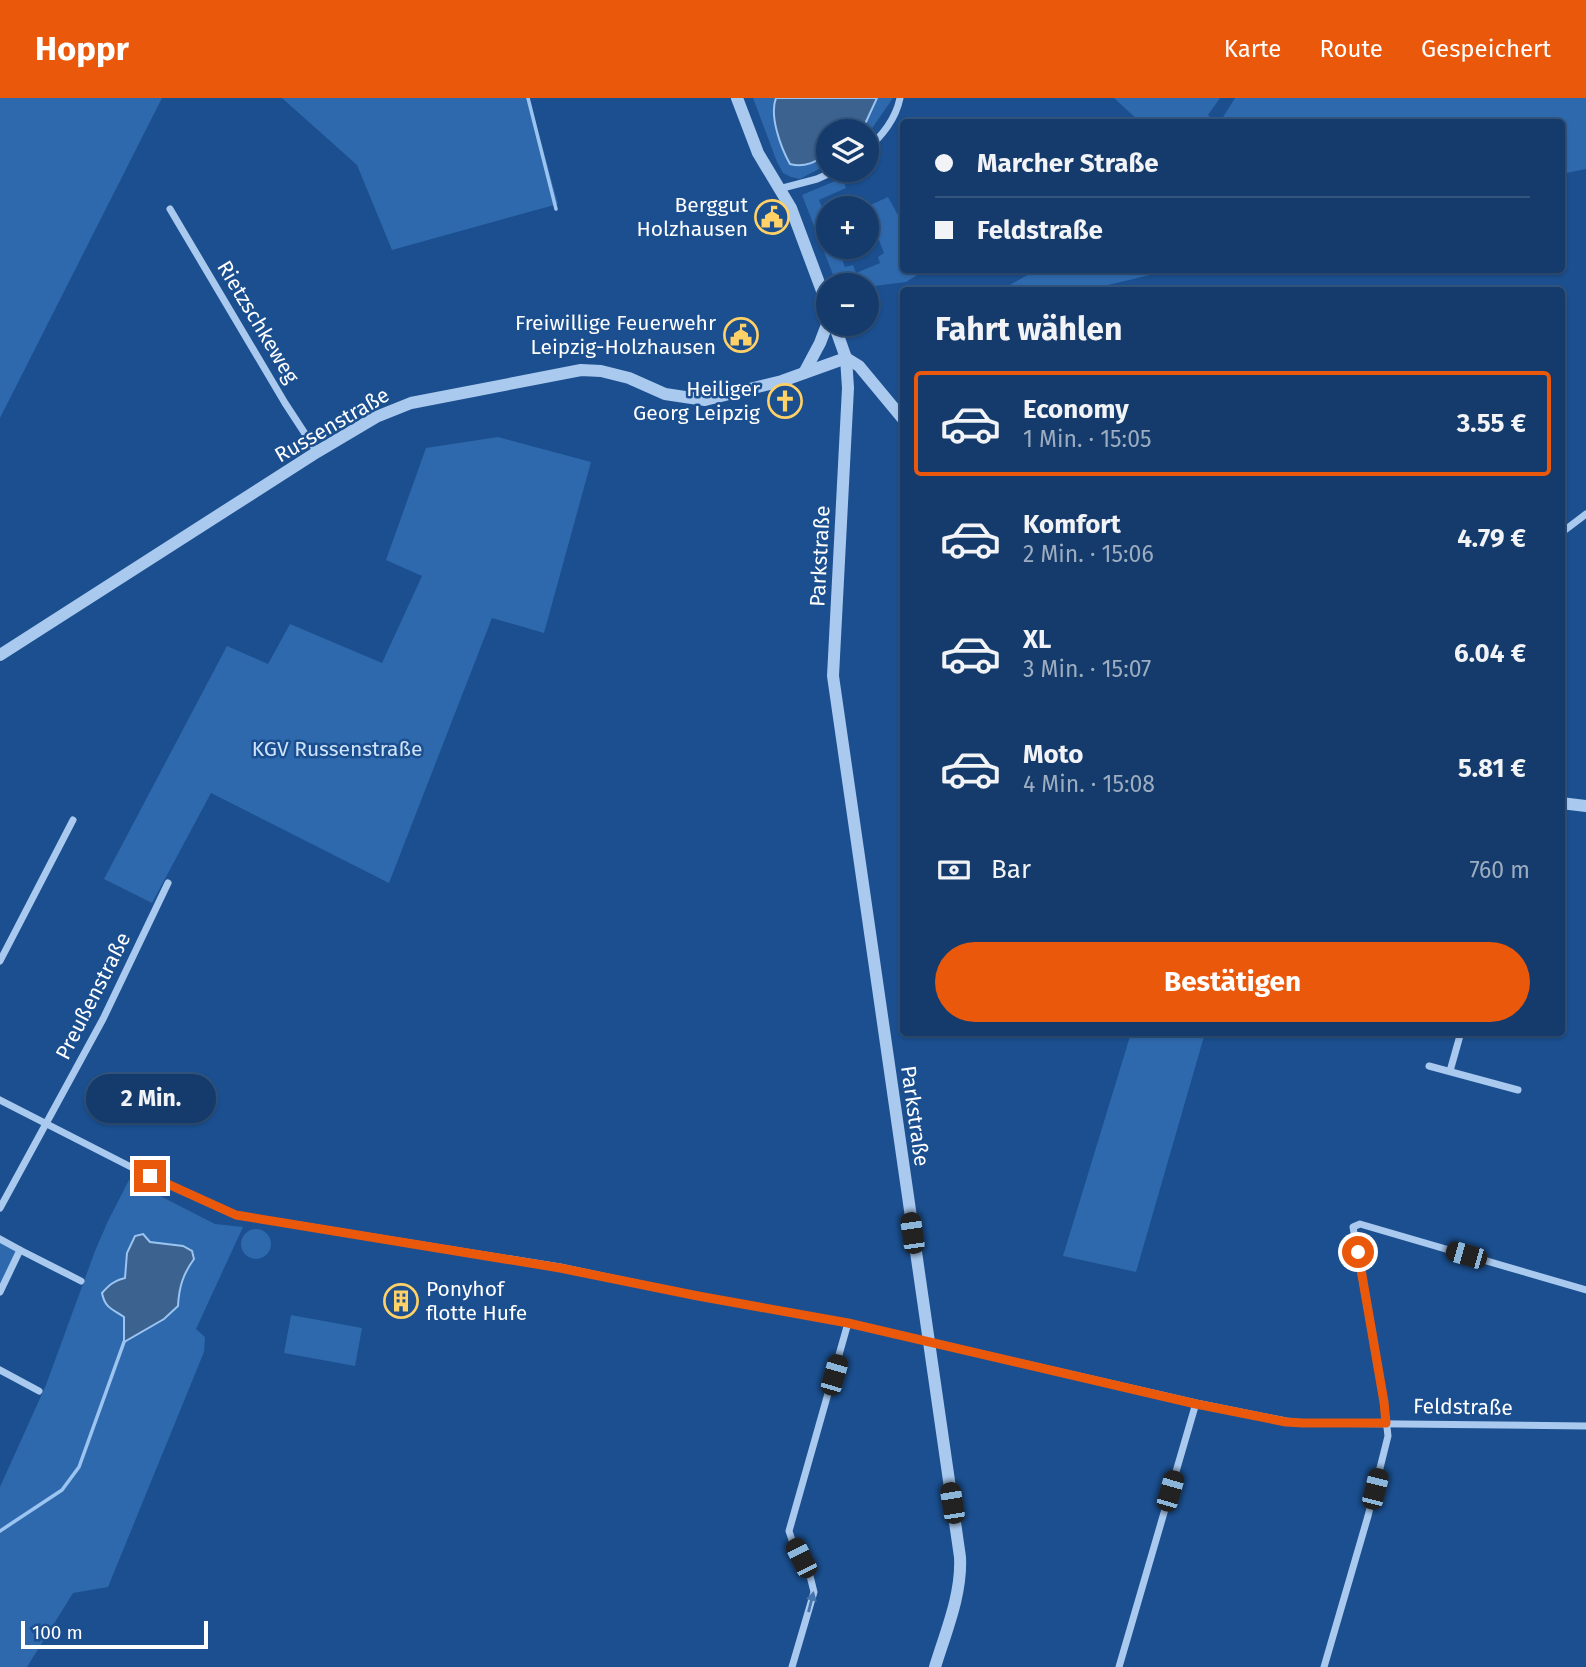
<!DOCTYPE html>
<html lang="de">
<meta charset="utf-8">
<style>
body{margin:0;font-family:"Fira Sans",sans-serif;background:#214673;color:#f1f3f6;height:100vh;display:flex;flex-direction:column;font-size:26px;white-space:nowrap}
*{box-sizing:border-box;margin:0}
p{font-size:23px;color:#9dadc1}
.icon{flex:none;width:38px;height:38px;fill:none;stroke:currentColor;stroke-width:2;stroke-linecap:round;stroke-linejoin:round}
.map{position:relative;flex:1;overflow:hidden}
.side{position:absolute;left:900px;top:189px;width:665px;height:749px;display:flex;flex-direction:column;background:#143b6b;border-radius:7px;box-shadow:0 2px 5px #0004,0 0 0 2px #33557e}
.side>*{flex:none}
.banner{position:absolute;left:900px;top:21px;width:665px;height:154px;border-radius:7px;box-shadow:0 2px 5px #0004,0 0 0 2px #33557e;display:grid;align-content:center;height:154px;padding:0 35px;background:#143b6b}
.controls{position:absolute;left:816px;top:21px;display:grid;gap:14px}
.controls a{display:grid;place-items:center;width:63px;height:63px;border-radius:50%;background:#143b6b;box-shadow:0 2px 5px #0004,0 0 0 2px #33557e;font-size:35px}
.scale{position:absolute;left:21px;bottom:18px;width:187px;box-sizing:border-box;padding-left:7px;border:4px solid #fff;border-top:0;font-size:19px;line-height:24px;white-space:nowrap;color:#fff;-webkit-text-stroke:5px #1b4f8f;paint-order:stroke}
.end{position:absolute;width:32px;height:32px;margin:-16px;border:9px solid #ea580c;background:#fff;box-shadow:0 0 0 4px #fff}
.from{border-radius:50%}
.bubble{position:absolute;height:49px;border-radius:24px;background:#143b6b;box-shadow:0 2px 5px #0004,0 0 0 2px #33557e;font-size:23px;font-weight:700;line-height:49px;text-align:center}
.car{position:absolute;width:21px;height:42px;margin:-21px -10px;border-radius:9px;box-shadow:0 0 5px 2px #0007;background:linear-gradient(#222 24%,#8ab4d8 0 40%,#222 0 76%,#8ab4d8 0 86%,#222 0)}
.banner b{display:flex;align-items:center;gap:24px;height:66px;font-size:26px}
.banner b+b{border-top:2px solid #33557e}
.banner i{width:18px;height:18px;background:#f1f3f6}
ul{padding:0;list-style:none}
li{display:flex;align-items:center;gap:21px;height:105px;margin:0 14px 10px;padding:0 21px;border:4px solid transparent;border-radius:7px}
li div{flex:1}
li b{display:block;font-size:26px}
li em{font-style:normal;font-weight:700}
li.current{border-color:#ea580c}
li>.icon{width:63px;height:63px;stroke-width:1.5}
h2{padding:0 35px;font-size:32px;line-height:84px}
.pay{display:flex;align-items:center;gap:18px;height:77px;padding:0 35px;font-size:26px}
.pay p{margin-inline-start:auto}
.button{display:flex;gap:14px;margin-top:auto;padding:14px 35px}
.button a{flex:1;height:80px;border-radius:42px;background:#ea580c;color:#fff;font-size:28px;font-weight:700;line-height:80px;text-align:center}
header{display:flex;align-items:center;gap:42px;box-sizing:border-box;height:98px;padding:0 35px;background:#ea580c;color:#fff}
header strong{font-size:33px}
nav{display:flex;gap:38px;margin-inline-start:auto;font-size:24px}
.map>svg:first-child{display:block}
.green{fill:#2e69ad}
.water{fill:#3c6290;stroke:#9cc4f0;stroke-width:2}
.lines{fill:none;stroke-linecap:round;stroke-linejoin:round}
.stream{stroke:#9cc4f0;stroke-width:3.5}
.minor{stroke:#a9c9ee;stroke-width:7}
.tertiary{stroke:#a9c9ee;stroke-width:12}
.oneway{fill:#4674ac}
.route{stroke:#ea580c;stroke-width:9}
.labels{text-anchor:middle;stroke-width:5;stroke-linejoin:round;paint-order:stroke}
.poi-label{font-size:21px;fill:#fff;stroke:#1b4f8f;text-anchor:end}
.street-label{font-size:21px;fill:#fff;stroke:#1b4f8f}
.park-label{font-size:21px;fill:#cfe3fa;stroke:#1b4f8f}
</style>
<header>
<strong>Hoppr</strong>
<nav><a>Karte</a><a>Route</a><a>Gespeichert</a></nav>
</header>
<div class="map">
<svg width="1586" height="1569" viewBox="0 0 1586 1569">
<rect width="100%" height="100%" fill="#1b4f8f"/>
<g class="green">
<path d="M0,0h162l-162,320z"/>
<path d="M282,0h247l29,106 -166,46 -35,-85z"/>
<path d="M753,0h140l-27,39v-6h-38v33l-28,15 -9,-2 -8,-4 -6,-11z"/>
<path d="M1114,0h106l-12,17 8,7h-76z"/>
<path d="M1235,0h351v71l-25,5v-52h-341z"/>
<path d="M842,80l4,10 -27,12 9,22v25h9l8,20 8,-2 3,8 24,-10 -2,-6 6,-4 -18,-46 22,-10 10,18 5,-2v57h22l-19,12 -40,5v-2h-29l-35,-90z"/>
<path d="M1036,172h135l-84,20h-86z"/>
<path d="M498,339l93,25 -47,171 -52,-15 -103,265 -178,-90 -59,110 -48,-24 123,-233 41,18 22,-40 92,39 40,-87 -36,-16 40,-112z"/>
<path d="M1131,935h74l-69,239 -73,-16z"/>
<path d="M129,1082l86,44 28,3 -47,102 9,8 -1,15 -96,235 -35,6 -46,74h-27v-180l46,-102 49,-134 13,-30z"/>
<circle cx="256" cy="1146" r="15"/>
<path d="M0,1141l20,11 -20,38z"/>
<path d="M291,1217l71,13 -7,38 -71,-13z"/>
</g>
<g class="water">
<path d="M776,0h101l-12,26 -9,7h-28v22c-12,9 -23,15 -38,11 -9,-16 -21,-48 -14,-66z"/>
<path d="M143,1136l7,8 33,4 9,5 2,8c-11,15 -15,28 -16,47l-14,13 -40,23v-25c-12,-8 -19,-9 -22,-24 7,-8 13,-13 23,-15l2,-25 8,-17z"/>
</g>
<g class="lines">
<g class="stream">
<path d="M528,0l28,111"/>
<path d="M0,1433l62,-41 17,-23 45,-125"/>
</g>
<g class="minor">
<path d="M866,51c16,-12 30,-31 34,-51"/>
<path d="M779,91l38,-10 20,-9"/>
<path d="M170,111l115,194 32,49"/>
<path d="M1561,435l25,-19"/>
<path d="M0,863l73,-141"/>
<path d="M1429,968l89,24"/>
<path d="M1450,973l11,-39"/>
<path d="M0,1002l133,68 103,47 324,52 138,29 150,27 348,80 90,18 17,2 283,3"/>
<path d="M0,1110l103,-189 65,-136"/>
<path d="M0,1141l20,11 -20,42"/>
<path d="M20,1152l61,31"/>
<path d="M0,1272l39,21"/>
<path d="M792,1569l22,-75 -4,-16 -18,-36 -3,-9 59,-208"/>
<path d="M1119,1569l77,-264"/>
<path d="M1324,1569l44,-151 20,-80 -4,-34 -31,-175 7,-3 226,66"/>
</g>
<g class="tertiary">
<path d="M737,0l21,55 33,55 37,99"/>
<path d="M834,226l12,34 2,30 -15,288 127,881c2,37 -14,74 -25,110"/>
<path d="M846,260l13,8 44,53"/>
<path d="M804,275l16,-30 8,-21"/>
<path d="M0,557l317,-203 59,-35 35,-14 170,-33 20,1 28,7 36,16 40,6 77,-19 64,-23"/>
<path d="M1561,705l25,3"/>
</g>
</g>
<defs><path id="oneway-solid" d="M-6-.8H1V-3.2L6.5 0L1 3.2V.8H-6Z" transform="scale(1.75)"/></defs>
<use class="oneway" href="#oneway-solid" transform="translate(811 1504) rotate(-76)"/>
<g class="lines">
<path class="route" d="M150,1078l86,39 324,53 138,28 150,27 348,81 90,18 17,1h83l-2,-21 -26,-150"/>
</g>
<defs>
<g id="civic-ring" transform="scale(1.75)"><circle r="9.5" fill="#1b4f8f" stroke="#ffd166" stroke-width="1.5"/><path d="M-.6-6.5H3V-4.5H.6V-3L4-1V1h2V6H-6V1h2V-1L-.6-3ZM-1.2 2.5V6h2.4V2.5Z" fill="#ffd166"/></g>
<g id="church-ring" transform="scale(1.75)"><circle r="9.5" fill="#1b4f8f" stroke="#ffd166" stroke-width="1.5"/><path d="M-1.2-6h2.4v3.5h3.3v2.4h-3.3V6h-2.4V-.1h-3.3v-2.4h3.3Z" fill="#ffd166"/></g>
<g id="building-ring" transform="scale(1.75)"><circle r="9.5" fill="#1b4f8f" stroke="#ffd166" stroke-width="1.5"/><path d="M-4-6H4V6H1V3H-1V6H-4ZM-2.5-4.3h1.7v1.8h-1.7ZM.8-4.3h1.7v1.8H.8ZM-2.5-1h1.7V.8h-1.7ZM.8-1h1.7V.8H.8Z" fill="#ffd166"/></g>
</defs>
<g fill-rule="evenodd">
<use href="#civic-ring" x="772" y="119"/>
<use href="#civic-ring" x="741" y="237"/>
<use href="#church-ring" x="785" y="303"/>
<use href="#building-ring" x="401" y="1203"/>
</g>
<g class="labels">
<g class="poi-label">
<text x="748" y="114">Berggut<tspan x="748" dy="24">Holzhausen</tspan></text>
<text x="716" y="232">Freiwillige Feuerwehr<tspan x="716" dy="24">Leipzig-Holzhausen</tspan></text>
<text x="760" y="298">Heiliger<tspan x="760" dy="24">Georg Leipzig</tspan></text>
<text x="426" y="1198" text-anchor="start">Ponyhof<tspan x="426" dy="24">flotte Hufe</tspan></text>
</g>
<g class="street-label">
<text transform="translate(258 224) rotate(59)" y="7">Rietzschkeweg</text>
<text transform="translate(332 327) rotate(-30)" y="7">Russenstraße</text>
<text transform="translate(820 458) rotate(-87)" y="7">Parkstraße</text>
<text transform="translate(93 898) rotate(-63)" y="7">Preußenstraße</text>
<text transform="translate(915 1018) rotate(82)" y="7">Parkstraße</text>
<text transform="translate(1463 1309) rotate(1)" y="7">Feldstraße</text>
</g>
<g class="park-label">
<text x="337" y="658">KGV Russenstraße</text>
</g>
</g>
</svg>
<div class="controls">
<a><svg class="icon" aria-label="layers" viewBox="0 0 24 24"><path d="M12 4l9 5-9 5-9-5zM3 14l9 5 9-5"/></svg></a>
<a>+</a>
<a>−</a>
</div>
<div class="scale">100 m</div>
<i class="end from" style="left:1358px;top:1154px"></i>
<i class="end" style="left:150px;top:1078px"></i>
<div class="bubble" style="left:86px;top:976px;width:130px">2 Min.</div>
<i class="car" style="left:912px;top:1135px;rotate:352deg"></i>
<i class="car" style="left:1466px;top:1157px;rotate:286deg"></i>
<i class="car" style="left:834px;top:1277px;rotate:16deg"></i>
<i class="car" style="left:1375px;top:1391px;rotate:14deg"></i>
<i class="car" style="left:1170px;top:1393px;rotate:16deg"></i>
<i class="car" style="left:952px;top:1405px;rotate:351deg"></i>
<i class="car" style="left:801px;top:1460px;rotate:333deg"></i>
<div class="banner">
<b><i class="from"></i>Marcher Straße</b>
<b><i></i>Feldstraße</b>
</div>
<section class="side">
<h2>Fahrt wählen</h2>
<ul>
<li class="current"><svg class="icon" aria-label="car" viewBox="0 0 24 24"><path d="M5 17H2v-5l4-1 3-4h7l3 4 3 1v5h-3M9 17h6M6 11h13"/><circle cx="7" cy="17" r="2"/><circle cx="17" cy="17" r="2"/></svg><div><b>Economy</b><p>1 Min. · 15:05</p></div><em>3.55 €</em></li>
<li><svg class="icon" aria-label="car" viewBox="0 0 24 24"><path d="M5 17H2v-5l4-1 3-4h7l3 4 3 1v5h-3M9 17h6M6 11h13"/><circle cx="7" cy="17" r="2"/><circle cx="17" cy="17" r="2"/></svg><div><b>Komfort</b><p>2 Min. · 15:06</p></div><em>4.79 €</em></li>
<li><svg class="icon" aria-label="car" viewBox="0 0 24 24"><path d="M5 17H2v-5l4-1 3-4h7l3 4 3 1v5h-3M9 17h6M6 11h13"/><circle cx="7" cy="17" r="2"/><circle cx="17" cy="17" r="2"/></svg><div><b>XL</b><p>3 Min. · 15:07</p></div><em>6.04 €</em></li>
<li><svg class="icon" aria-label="car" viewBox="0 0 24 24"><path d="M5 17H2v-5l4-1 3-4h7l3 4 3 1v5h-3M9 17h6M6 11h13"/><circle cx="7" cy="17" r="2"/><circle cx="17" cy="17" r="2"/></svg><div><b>Moto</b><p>4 Min. · 15:08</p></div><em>5.81 €</em></li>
</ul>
<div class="pay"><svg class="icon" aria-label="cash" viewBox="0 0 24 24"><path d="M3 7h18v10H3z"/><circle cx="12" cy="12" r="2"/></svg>Bar<p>760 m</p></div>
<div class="button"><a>Bestätigen</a></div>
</section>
</div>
